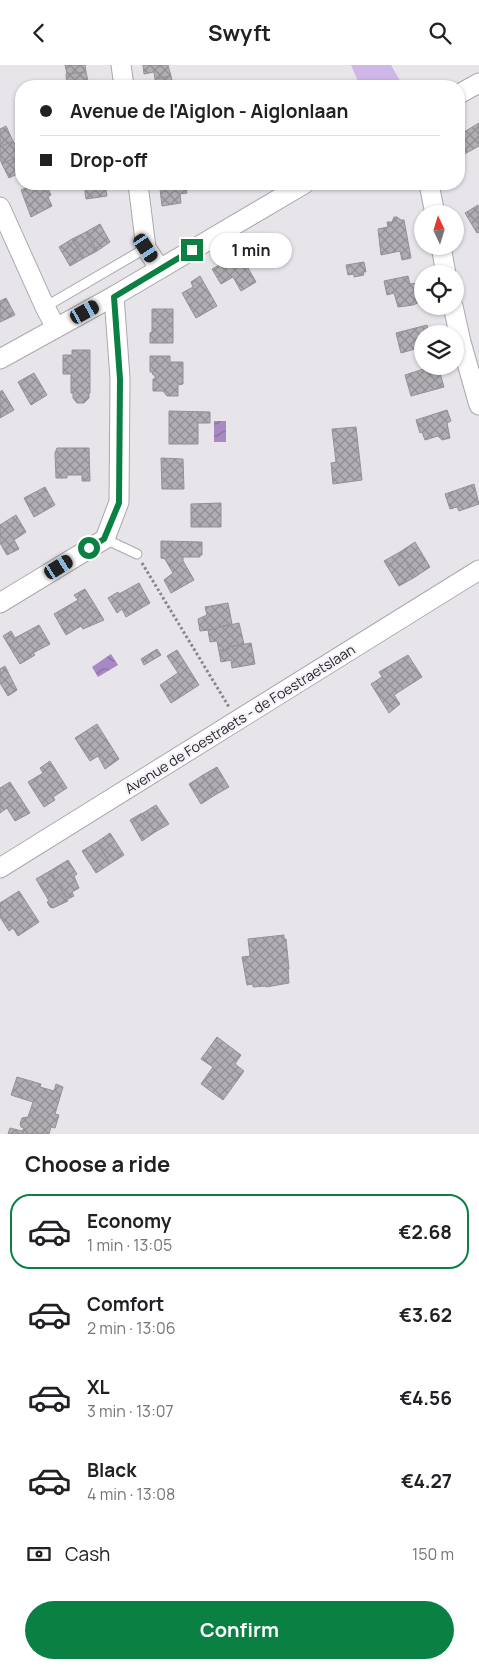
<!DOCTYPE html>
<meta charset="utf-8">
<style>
body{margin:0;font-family:Manrope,sans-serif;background:#f6f6f6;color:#202124;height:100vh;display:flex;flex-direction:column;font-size:19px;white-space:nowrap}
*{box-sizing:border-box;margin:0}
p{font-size:16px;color:#757577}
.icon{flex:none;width:28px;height:28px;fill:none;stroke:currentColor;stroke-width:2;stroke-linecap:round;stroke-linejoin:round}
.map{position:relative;height:1069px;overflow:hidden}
.drawer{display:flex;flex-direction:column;background:#fff;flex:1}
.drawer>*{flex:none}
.banner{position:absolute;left:15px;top:15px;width:450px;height:110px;border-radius:20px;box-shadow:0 1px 4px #0004;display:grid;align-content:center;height:110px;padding:0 25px;background:#fff}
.needle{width:32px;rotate:356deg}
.buttons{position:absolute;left:414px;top:140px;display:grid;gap:10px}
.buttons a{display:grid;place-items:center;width:50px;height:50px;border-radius:50%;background:#fff;box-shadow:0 1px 4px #0004;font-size:25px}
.end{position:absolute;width:22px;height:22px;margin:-11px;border:6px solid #0b8043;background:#fff;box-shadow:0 0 0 2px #fff}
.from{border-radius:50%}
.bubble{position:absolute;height:35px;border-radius:18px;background:#fff;box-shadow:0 1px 4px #0004;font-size:16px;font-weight:700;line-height:35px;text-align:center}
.car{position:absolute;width:15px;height:30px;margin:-15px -8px;border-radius:6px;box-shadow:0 0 4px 1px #0007;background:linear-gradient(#222 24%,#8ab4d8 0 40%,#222 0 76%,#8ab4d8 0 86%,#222 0)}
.banner b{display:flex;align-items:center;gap:18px;height:48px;font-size:19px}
.banner b+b{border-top:1px solid #e0e0e0}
.banner i{width:12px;height:12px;background:#202124}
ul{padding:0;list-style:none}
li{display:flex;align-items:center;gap:15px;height:75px;margin:0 10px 8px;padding:0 15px;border:2px solid transparent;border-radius:20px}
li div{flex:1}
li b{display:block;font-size:19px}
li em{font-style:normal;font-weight:700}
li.selected{border-color:#0b8043}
li>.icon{width:45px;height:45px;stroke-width:1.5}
h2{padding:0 25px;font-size:22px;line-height:60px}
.pay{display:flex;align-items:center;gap:12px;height:55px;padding:0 25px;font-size:19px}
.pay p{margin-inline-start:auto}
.cta{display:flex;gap:10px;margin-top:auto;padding:10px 25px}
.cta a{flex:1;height:58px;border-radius:30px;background:#0b8043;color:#fff;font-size:20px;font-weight:700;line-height:58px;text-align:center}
header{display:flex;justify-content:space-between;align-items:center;height:65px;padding:0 25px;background:#fff;font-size:22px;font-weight:700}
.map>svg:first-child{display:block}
.green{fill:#d0b7e9}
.water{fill:url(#water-waves)}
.building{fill:url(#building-cross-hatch);stroke:#949297}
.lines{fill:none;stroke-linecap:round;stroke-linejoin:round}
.service-casing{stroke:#aaa8ad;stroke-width:11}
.minor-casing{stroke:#aaa8ad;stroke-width:21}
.path{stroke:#88868a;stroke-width:3;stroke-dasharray:2.5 2.5;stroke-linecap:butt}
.service{stroke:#fff;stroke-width:9}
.minor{stroke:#fff;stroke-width:19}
.route{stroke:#0b8043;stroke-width:6}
.labels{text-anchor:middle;stroke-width:4;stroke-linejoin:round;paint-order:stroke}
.street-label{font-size:14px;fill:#201f21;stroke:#f4f1f8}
</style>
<header><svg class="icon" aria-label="back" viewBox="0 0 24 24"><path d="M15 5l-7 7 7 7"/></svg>Swyft<svg class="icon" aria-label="search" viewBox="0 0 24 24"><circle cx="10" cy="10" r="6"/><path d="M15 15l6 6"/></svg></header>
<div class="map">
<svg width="479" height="1069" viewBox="0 0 479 1069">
<defs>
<pattern id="water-waves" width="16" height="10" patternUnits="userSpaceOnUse" patternTransform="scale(1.25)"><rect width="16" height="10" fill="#a78ac4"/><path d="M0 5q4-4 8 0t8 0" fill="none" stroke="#88709f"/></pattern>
<pattern id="building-cross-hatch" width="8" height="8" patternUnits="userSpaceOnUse" patternTransform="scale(1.25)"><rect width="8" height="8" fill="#b0aeb3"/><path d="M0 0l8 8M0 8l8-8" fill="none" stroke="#8f8d91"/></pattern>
</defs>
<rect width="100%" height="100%" fill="#e7e4ea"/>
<path class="green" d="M351,0h40l12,21h-43z"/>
<g class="water">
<rect x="214" y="356" width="12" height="21"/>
<path d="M111,589l7,11 -20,12 -6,-10z"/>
</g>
<g class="building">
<path d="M65,0h20l1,7 -19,2z"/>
<path d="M143,0h25l3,11 -16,3 -1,-7 -10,2z"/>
<path d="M86,7l3,14h-22l-1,-12z"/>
<path d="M171,11l2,10h-17l-1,-7z"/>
<path d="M479,58v23l-20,11v-22z"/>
<path d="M6,61l7,15 -13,6v-18z"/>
<path d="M13,76l8,14 -19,9 -2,-5v-12z"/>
<path d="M21,90v17l-12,6 -7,-14z"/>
<path d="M34,119h12l5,11 -3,2 4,9 -21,11 -10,-27z"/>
<path d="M84,119h21l2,12 -21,3z"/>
<path d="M156,119h29l2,9 -7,1 1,9 -19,3 -2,-17h-3z"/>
<path d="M478,140l1,27 -2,1 -12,-20z"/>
<path d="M394,152h3l4,3h3l7,38 -9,2 -2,-9 -19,4 -3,-26 10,-2 -1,-5h5z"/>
<path d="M100,159l10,18 -13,9 -11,-19z"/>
<path d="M86,167l11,19 -13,7 -12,-19z"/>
<path d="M72,174l12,19 -14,8 -11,-19z"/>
<path d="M240,189l16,28 -15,9 -8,-14 -12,7 -9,-15z"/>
<path d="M364,197l2,10h-3l1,3 -10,2v-3l-6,1 -2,-10z"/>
<path d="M200,211l17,30 -21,12 -14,-25 11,-6 -2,-5z"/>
<path d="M408,211l2,8 8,-1 4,18 -9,4 -15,2 -4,-14 -7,2 -3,-14z"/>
<path d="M6,233l9,17 -15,7v-21z"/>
<path d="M152,244h21v34h-23v-10l2,-1z"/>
<path d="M427,260l2,9h-7v13l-21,6 -5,-20z"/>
<path d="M72,285h18v43h-1v5l-5,5h-7l-4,-5v-5h-2v-19h-8v-19h9z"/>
<path d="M150,291h20v6h13v22l-5,1v11h-11l-4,-5h-10v-12h2v-4h-2l-1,-3h-2z"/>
<path d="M433,301h5l6,21 -33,9 -6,-21z"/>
<path d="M34,308l13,22 -16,10 -13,-23z"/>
<path d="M2,325l12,20 -14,8v-26z"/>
<path d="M447,345l4,11 -4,2 3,15 -8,2 -4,-4 -13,4 -3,-8 -2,1 -4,-13z"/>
<path d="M169,346l41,1v11h-12v21h-29z"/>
<path d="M356,362l6,53 -29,4 -2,-21 5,-1 -4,-33z"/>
<path d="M57,383h32l1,33h-8v-6h-15v3h-11l-1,-25z"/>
<path d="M161,393l22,1 1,30h-22z"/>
<path d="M474,419l5,20 -20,7 -2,-4 -7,2 -5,-15z"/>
<path d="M45,422l10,18 -21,12 -10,-19z"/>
<path d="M221,438v24h-30v-23z"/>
<path d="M16,450l10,17 -12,8 5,9 -12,6 -7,-12v-18z"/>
<path d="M161,476l41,1v13h-2v2h-17v4l11,19 -23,13 -7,-13 9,-7 -8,-14 -4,-1z"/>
<path d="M415,477l15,25 -15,10 -15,-25z"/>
<path d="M400,487l15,25 -16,9 -15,-25z"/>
<path d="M139,518l11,20 -24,14 -4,-8 -5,4 -9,-15 10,-6 1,2z"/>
<path d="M85,524l19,31 -21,9 -2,-3 -15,9 -12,-21 24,-14 -4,-5z"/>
<path d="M228,538l4,21 -15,3v2l-17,2 -2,-12 9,-4 -2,-8z"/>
<path d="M239,558l5,21 -16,3 1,2 -10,2 -2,-10 -7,1 -2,-12z"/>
<path d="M39,560l11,19 -17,9 2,2 -15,9 -17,-28 8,-5 4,7z"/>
<path d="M251,578l4,21 -23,4 -1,-8 -10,2 -2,-11 10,-2 -1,-2z"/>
<path d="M157,584l4,6 -17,10 -3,-6z"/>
<path d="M177,585l22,35 -28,18 -11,-18 18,-12 -11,-17z"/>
<path d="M408,590l14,22 -28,18 6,9 -11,9 -18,-29 11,-7 -3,-5z"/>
<path d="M5,601l12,24 -9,6 -8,-13v-14z"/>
<path d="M97,659l22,35 -14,10 -7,-13 -8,5 -15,-23z"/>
<path d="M50,696l17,27 -14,9 2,3 -11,7 -16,-25 15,-9 -3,-5z"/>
<path d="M217,702l12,20 -14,8 -12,-20z"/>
<path d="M203,710l12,20 -14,9 -12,-20z"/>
<path d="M10,717l20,31 -15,8 -8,-13 -7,5v-25z"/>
<path d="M156,740l13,19 -14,8 -12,-19z"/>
<path d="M142,748l13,19 -13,9 -12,-21z"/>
<path d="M110,768l14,22 -14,9 -13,-22z"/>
<path d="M97,777l13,22 -14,9 -14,-22z"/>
<path d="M68,795l9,14 -3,2 5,12 -7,4 2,4 -6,3 -18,-28z"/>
<path d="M50,806l18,30 -15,7 -3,-1 -3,-5 2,-1 -13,-22z"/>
<path d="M19,826l20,31 -21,14 -5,-8 -4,3 -9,-14v-14z"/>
<path d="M284,870v4h2l3,30h-1l1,14 -23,4v-1l-13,1v-3l-6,1 -5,-28 8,-1 -2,-17z"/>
<path d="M217,972l24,18 -6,9 9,7 -21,29 -22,-16 12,-17 -12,-8z"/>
<path d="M17,1012l24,7 -1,3 14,4 2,-7 7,3 -8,27 4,1 -4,13 -4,-1 -2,7h-41l2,-6 12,3 2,-3 -3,-1 -1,-3 2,-6 6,-1 5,-15 -22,-7z"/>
</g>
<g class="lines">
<g class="service-casing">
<g id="service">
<path d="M45,242l101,-59"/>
<path d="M105,474l32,15"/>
</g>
</g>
<g class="minor-casing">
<g id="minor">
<path d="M121,0l3,21"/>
<path d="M459,29l20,-11"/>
<path d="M138,119l8,64 14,21"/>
<path d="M429,119l6,30"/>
<path d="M0,142l45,100 11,21"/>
<path d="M441,181l5,28"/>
<path d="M453,241l8,36 18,63"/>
<path d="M0,294l114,-63 190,-112"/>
<path d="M0,538l105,-64 14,-37 1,-124 -6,-82"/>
<path d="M0,803l479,-298"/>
</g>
</g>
<path class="path" d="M142,498l87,144"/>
<use href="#service" class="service"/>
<use href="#minor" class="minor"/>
</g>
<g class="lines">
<path class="route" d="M89,483l15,-9 15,-36 1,-124 -6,-82 78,-47"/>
</g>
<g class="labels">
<g class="street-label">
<text transform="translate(240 654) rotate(-32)" y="5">Avenue de Foestraets - de Foestraetslaan</text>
</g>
</g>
</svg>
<div class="buttons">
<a><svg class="needle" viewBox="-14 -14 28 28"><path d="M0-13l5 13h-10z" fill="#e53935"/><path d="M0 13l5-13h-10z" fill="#757577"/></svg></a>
<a><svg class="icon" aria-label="locate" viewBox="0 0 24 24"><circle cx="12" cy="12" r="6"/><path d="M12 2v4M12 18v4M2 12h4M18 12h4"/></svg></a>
<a><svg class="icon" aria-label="layers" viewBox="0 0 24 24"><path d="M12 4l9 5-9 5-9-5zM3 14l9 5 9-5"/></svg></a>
</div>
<i class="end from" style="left:89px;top:483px"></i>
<i class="end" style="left:192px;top:185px"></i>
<div class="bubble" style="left:210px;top:168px;width:82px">1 min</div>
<i class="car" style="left:146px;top:183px;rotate:147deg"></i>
<i class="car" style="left:85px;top:247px;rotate:61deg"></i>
<i class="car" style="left:59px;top:502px;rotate:58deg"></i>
<div class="banner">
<b><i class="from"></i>Avenue de l'Aiglon - Aiglonlaan</b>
<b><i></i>Drop-off</b>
</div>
</div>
<section class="drawer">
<h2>Choose a ride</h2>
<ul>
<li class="selected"><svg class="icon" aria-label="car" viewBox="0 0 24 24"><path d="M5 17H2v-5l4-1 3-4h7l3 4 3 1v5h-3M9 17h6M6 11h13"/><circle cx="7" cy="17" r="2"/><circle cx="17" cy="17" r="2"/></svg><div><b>Economy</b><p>1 min · 13:05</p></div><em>€2.68</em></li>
<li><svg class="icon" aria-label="car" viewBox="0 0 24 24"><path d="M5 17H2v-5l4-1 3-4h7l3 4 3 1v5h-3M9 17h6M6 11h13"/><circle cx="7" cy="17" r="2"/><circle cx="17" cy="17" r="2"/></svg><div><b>Comfort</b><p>2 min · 13:06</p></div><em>€3.62</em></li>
<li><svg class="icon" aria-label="car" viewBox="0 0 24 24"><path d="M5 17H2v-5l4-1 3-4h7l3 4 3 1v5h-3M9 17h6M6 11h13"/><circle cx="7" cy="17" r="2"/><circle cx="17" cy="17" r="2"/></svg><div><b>XL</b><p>3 min · 13:07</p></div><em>€4.56</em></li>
<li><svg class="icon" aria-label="car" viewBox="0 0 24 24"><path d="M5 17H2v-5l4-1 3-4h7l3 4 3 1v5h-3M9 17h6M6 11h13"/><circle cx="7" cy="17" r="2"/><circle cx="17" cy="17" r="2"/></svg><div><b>Black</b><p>4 min · 13:08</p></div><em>€4.27</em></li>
</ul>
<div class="pay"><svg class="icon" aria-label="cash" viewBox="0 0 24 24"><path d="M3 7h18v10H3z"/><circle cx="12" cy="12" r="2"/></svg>Cash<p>150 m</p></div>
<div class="cta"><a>Confirm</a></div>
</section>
